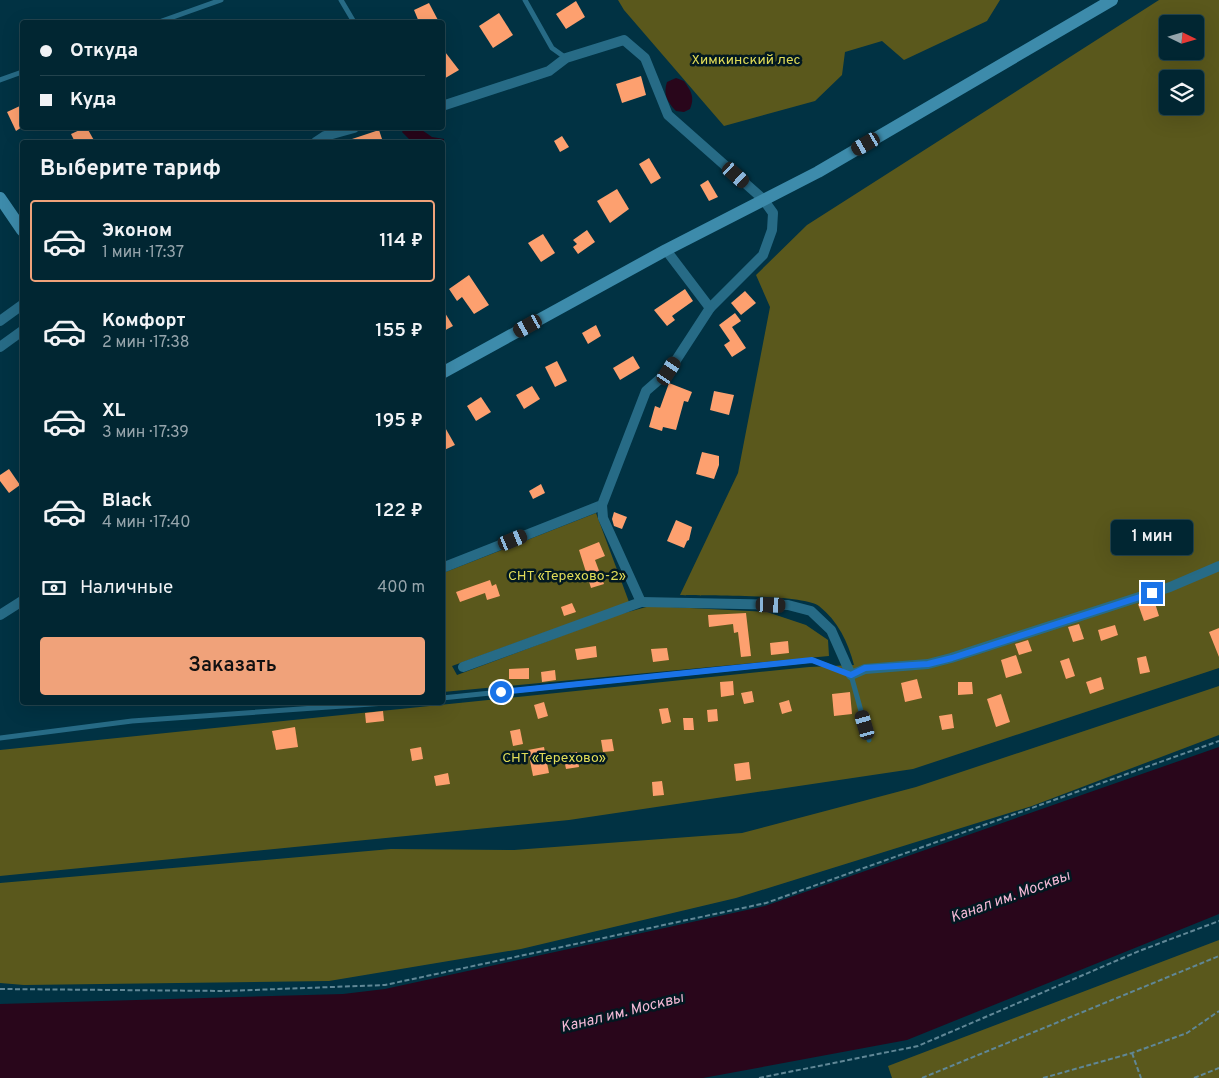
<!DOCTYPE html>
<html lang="ru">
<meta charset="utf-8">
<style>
body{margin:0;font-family:Overpass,sans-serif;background:#0b2e3a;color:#f1f3f6;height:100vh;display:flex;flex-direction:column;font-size:19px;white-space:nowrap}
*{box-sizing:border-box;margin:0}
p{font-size:16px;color:#96a5ac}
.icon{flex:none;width:28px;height:28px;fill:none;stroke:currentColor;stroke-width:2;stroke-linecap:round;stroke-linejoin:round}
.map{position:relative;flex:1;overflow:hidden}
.drawer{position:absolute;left:20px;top:140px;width:425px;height:565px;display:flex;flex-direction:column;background:#012632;border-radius:5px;box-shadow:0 5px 20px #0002,0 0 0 1px #23434d}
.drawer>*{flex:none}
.banner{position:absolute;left:20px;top:20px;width:425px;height:110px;border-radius:5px;box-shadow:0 5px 20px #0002,0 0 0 1px #23434d;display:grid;align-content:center;height:110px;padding:0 20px;background:#012632}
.needle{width:32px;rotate:95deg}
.buttons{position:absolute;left:1159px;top:15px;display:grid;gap:10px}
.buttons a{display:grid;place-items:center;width:45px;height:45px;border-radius:5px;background:#012632;box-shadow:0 5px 20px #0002,0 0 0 1px #23434d;font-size:25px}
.end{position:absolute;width:22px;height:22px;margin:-11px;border:6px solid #1a73e8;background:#fff;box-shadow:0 0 0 2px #fff}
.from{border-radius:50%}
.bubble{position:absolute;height:35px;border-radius:5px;background:#012632;box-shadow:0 5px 20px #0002,0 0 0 1px #23434d;font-size:16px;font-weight:600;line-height:35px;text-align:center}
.car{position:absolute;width:15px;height:30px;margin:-15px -8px;border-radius:6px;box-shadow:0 0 4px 1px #0007;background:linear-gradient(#222 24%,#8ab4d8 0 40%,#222 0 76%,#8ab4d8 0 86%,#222 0)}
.banner b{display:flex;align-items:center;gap:18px;height:48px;font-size:19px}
.banner b+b{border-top:1px solid #23434d}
.banner i{width:12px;height:12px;background:#f1f3f6}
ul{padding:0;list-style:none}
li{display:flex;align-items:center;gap:15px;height:82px;margin:0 10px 8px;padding:0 10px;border:2px solid transparent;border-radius:5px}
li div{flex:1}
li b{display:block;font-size:19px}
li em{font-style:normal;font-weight:600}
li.current{border-color:#f0a27a}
li>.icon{width:45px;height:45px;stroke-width:1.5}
h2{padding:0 20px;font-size:22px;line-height:60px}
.pay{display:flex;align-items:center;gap:12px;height:55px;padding:0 20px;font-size:19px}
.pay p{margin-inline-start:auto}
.cta{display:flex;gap:10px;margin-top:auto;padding:10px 20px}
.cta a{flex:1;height:58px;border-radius:5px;background:#f0a27a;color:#111;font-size:20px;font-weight:600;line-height:58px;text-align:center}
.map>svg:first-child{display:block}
.green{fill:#5a581c;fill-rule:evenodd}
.water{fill:#29061b}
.building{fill:#fda06f}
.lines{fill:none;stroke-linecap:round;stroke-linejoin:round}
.path{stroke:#608796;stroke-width:2;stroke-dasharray:5 2.5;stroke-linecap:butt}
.service{stroke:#276b86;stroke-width:5}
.minor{stroke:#276b86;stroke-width:10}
.secondary{stroke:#3d8bab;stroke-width:12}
.route{stroke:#1a73e8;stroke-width:6}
.labels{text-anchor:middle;stroke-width:5;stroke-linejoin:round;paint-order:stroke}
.park-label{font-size:14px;fill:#e0dc58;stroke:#021821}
.water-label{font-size:15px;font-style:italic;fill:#f3b9d6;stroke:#021821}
</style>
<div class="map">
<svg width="1219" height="1078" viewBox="0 0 1219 1078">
<rect width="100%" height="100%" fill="#013243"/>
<g class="green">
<path d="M618,0h382l-13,21 -83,39 -22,-19 -37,11 -3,23 -27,26 -91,25 -100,-116z"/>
<path d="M1159,0h60v668l-306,101 -344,51 -569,56v-126l809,-83 45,-2c-6,-23 -16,-44 -35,-59 -16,-12 -114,-10 -139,-11l58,-122 32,-166 -14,-32 51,-50zM1168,24h27v27h-27zM1168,79h27v27h-27z"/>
<path d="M596,513l33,89 -177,64 5,9 160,-60 33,-9 117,6 39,13 22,15 1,16 -386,36v-119z"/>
<path d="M1219,686v49l-187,71 -296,92 -215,51 -192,32 -305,4 -24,-2v-100l391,-34 123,1 228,-17 174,-46z"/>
<path d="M1219,940v138h-327l-4,-12z"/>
</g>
<g class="water">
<path d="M676,78l8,3c7,10 11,16 6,28l-6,3 -8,-1c-9,-9 -13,-17 -9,-29z"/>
<path d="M405,128h14l13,9 12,2 -1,34 -1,-31h-30l-10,-10z"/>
<path d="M1219,747v167l-312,126 -204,38h-703v-74l343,-10 42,-5 380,-83z"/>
</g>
<g class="building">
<path d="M576,1l9,16 -19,12 -10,-15z"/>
<path d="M429,3l10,19h-20l-5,-12z"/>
<path d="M499,13l14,22 -20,13 -14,-22z"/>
<path d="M442,48l17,22 -17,10z"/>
<path d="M641,76l5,19 -24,8 -6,-19z"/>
<path d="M22,105v22l-6,4 -9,-19z"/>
<path d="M84,128h3l8,14h-20l-4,-8z"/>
<path d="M379,130l4,12h-36l-1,-1z"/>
<path d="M562,136l7,11 -9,5 -6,-11z"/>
<path d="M649,158l12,20 -10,6 -12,-20z"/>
<path d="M708,180l10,17 -9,4 -9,-16z"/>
<path d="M617,189l12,20 -19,14 -13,-22z"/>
<path d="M587,230l8,12 -17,12 -5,-7 4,-3 -4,-4z"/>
<path d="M543,234l12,19 -14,9 -13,-19z"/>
<path d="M469,275l20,30 -15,9 -12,-17 -5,4 -8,-12z"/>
<path d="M685,289l8,12 -21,15 3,4 -8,6 -13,-16z"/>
<path d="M745,291l11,12 -15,12 -10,-12z"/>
<path d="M442,308l11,18 -11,6z"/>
<path d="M735,313l6,8 -9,6 14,21 -14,9 -8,-12 6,-4 -11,-16z"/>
<path d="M596,325l5,11 -13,8 -6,-11z"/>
<path d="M633,356l7,12 -20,12 -7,-12z"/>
<path d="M557,361l10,20 -12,6 -10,-20z"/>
<path d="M669,383l23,9 -4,10 -4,-1 -8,29 -13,-3 -1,4 -13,-4 6,-21 5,2z"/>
<path d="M532,386l8,13 -16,10 -8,-14z"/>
<path d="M714,391l20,4 -5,20 -19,-5z"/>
<path d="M481,397l10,15 -15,9 -9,-15z"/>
<path d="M442,422l13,23 -13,6z"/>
<path d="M702,452l17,4v9l-5,14 -18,-5z"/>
<path d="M9,469l11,16 -11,8 -9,-12v-6z"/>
<path d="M541,484l4,9 -12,6 -4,-8z"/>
<path d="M614,512l13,5 -5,12 -8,-3 -2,-7z"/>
<path d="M676,520l16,7 -3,13 -2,1 -3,7 -17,-7z"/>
<path d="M599,542l6,14 -10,4 9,24 -13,4 -12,-38z"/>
<path d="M490,580l2,6 4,-2 4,12 -13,4 -2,-7 -25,9 -4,-10z"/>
<path d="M1154,600l5,16 -15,5 -6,-17z"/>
<path d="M572,603l4,9 -12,4 -3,-9z"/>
<path d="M746,613l5,43 -10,1 -3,-25 -4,1 -1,-9 -24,3 -1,-12z"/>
<path d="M1079,624l5,15 -11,3 -5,-15z"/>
<path d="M1115,625l3,10 -17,6 -3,-11z"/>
<path d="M1219,628v29l-10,-25z"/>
<path d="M1028,640l4,11 -13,4 -4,-11z"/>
<path d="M788,641l1,12 -18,2 -1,-12z"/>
<path d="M596,646l1,11 -20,3 -2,-11z"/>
<path d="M667,648l2,12 -16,2 -2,-13z"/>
<path d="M1016,655l6,18 -16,5 -5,-18z"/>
<path d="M1146,656l4,16 -10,2 -3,-16z"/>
<path d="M1069,658l6,18 -9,3 -6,-18z"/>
<path d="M529,668v11h-20v-10z"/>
<path d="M555,670l1,10 -14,2 -1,-10z"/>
<path d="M1101,677l3,12 -14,5 -4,-12z"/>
<path d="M917,679l5,19 -17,4 -4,-19z"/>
<path d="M733,681l1,14 -13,2 -1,-15z"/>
<path d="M958,682h14l1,12 -15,1z"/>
<path d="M752,691l2,11 -10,2 -3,-11z"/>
<path d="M850,692l2,22 -18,2 -2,-22z"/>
<path d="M1001,694l9,28 -14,5 -9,-28z"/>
<path d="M789,700l3,11 -10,3 -3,-11z"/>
<path d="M544,702l4,14 -10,3 -4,-14z"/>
<path d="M668,708l3,14 -9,2 -3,-15z"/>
<path d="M717,709l1,12 -10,1 -1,-12z"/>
<path d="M383,711l1,10 -18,2 -1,-10z"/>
<path d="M952,714l2,14 -12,2 -3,-14z"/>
<path d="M683,718h10l1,12h-10z"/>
<path d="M295,727l3,20 -22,3 -4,-19z"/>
<path d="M520,729l3,15 -10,2 -3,-15z"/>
<path d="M612,739l2,12 -11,1 -2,-12z"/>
<path d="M421,747l2,12 -11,2 -2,-12z"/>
<path d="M544,747l5,26 -16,3 -5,-26z"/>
<path d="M577,752l2,15 -13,2 -3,-15z"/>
<path d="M749,762l2,17 -15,2 -2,-17z"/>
<path d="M448,773l2,11 -14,2 -2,-10z"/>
<path d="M662,781l2,14 -11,1 -1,-14z"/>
</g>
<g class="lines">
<g class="path">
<path d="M0,989l225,2 160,-6 381,-82 453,-162"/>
<path d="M1132,1053l9,25"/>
<path d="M759,1078l159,-32 221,-95 80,-30"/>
<path d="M922,1078l297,-122"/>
<path d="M1043,1078l89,-25 55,-20 32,-22"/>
<path d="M1194,1078l25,-10"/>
</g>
<g class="service">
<path d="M341,0l13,22"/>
<path d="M525,0l27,48 14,10"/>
<path d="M159,22l62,-22"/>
<path d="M0,80l22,-8"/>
<path d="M442,698l370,-38 39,15 18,65"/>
<path d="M0,738l132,-17 268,-19"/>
</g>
<g class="minor">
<path d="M442,106l107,-35 17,-13 58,-18 21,18 23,57 95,84 10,14 -1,17 -9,25 -53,53 -41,63 -23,20 -44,114 -160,63"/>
<path d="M316,142l9,-6 29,-8"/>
<path d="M666,250l44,58"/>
<path d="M0,321l22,-16"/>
<path d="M0,347l22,-16"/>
<path d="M641,602l147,3 23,6 20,19 20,45 14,-6 63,-5 23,-6 219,-71 49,-21"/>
<path d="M0,615l22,-14"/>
<path d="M463,667l178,-65 -38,-84 -1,-13"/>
</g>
<g class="secondary">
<path d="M0,198l22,32"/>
<path d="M442,373l224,-123 152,-78 294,-172"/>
</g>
</g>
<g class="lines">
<path class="route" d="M501,692l311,-32 39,15 14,-7 63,-4 24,-6 200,-65"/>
</g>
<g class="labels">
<g class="park-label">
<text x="746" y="64">Химкинский лес</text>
<text x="567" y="580">СНТ «Терехово-2»</text>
<text x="554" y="762">СНТ «Терехово»</text>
</g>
<g class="water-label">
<text transform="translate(1010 896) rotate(-20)" y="5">Канал им. Москвы</text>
<text transform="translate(622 1012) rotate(-14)" y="5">Канал им. Москвы</text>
</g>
</g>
</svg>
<div class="buttons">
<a><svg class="needle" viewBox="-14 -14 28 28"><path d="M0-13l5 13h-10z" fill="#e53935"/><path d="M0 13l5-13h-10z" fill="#96a5ac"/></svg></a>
<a><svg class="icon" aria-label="layers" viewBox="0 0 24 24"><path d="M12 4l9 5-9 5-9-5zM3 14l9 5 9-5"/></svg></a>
</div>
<i class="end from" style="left:501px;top:692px"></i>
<i class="end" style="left:1152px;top:593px"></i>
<div class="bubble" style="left:1111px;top:520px;width:82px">1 мин</div>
<i class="car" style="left:866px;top:144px;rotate:240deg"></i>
<i class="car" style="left:736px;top:175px;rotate:132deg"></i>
<i class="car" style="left:528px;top:326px;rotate:241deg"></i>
<i class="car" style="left:669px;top:371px;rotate:33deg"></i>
<i class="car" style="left:513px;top:540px;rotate:68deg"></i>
<i class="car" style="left:771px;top:605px;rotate:92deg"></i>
<i class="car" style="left:865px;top:725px;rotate:344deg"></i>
<div class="banner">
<b><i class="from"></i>Откуда</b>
<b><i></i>Куда</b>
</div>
<section class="drawer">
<h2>Выберите тариф</h2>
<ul>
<li class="current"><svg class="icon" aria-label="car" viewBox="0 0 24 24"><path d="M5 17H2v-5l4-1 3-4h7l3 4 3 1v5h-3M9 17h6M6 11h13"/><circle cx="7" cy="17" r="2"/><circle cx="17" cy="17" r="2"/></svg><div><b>Эконом</b><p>1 мин · 17:37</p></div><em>114 ₽</em></li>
<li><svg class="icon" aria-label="car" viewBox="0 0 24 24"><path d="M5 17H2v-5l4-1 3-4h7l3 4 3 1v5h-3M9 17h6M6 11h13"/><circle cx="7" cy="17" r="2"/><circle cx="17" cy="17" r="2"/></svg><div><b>Комфорт</b><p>2 мин · 17:38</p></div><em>155 ₽</em></li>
<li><svg class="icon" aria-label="car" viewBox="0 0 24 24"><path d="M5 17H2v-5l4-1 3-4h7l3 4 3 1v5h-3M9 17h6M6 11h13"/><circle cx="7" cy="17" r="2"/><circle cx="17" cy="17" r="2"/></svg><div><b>XL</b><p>3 мин · 17:39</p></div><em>195 ₽</em></li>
<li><svg class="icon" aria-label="car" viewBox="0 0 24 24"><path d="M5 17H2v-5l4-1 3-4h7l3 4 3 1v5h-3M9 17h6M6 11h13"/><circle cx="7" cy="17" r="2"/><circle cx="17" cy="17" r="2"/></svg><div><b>Black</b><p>4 мин · 17:40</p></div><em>122 ₽</em></li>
</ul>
<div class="pay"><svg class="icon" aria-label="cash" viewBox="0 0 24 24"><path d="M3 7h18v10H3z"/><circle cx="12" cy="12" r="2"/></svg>Наличные<p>400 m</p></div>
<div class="cta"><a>Заказать</a></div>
</section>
</div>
